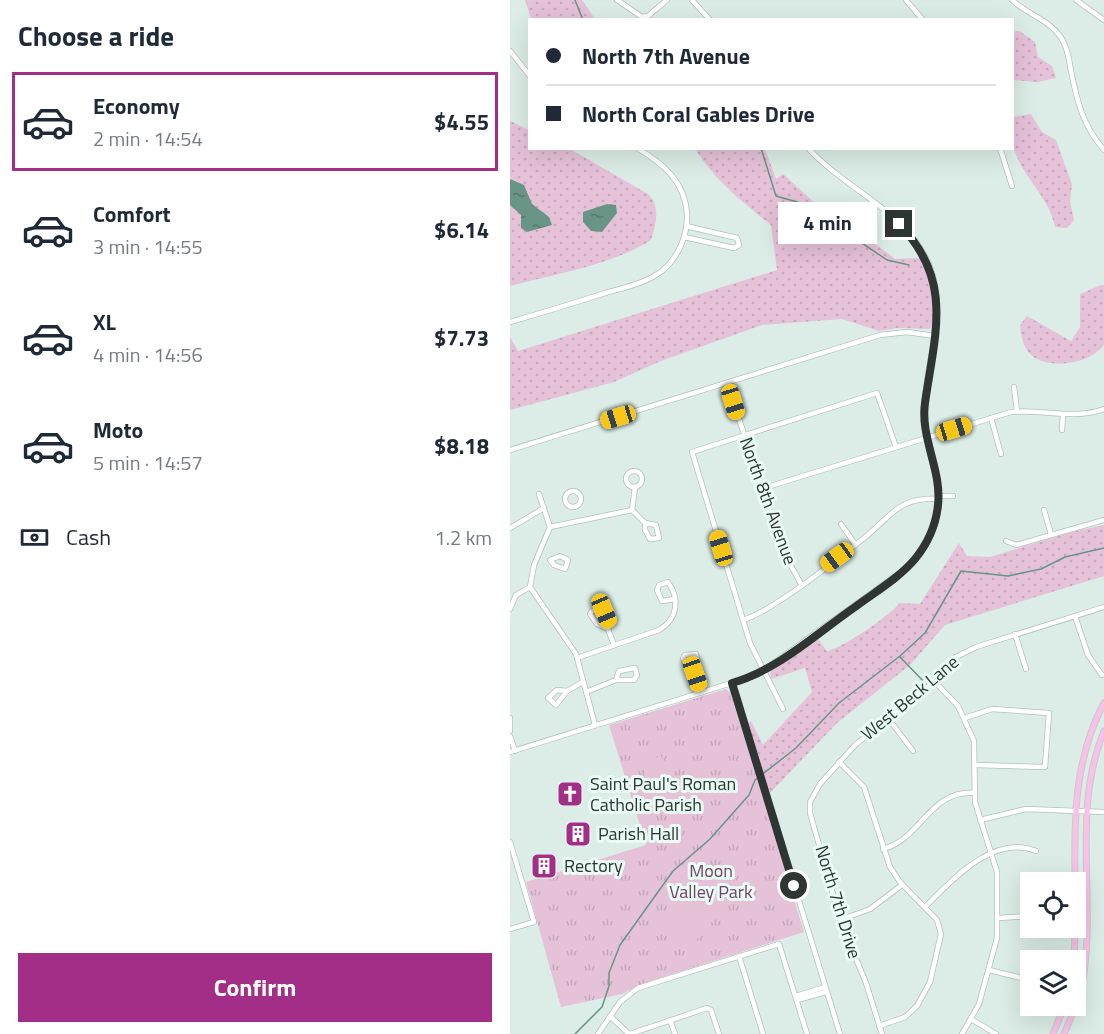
<!DOCTYPE html>
<meta charset="utf-8">
<style>
body{margin:0;font-family:"Titillium Web",sans-serif;background:#f6f6f7;color:#1f2937;height:100vh;display:flex;flex-direction:column;font-size:22px;white-space:nowrap}
*{box-sizing:border-box;margin:0}
p{font-size:20px;color:#747a83}
.icon{flex:none;width:33px;height:33px;fill:none;stroke:currentColor;stroke-width:2;stroke-linecap:round;stroke-linejoin:round}
.map{position:relative;flex:1;overflow:hidden}
.details{display:flex;flex-direction:column;background:#fff;width:510px}
.details>*{flex:none}
.top-card{position:absolute;left:18px;top:18px;width:486px;height:132px;border-radius:0px;box-shadow:0 6px 24px #0002;display:grid;align-content:center;height:132px;padding:0 18px;background:#fff}
.tools{position:absolute;left:510px;top:872px;display:grid;gap:12px}
.tools a{display:grid;place-items:center;width:66px;height:66px;border-radius:0px;background:#fff;box-shadow:0 6px 24px #0002;font-size:30px}
.end{position:absolute;width:27px;height:27px;margin:-14px;border:8px solid #2e3533;background:#fff;box-shadow:0 0 0 3px #fff}
.from{border-radius:50%}
.bubble{position:absolute;height:42px;border-radius:0px;background:#fff;box-shadow:0 6px 24px #0002;font-size:20px;font-weight:700;line-height:42px;text-align:center}
.car{position:absolute;width:18px;height:36px;margin:-18px -9px;border-radius:8px;box-shadow:0 0 4px 2px #0007;background:linear-gradient(#f5c518 24%,#345 0 40%,#f5c518 0 76%,#345 0 86%,#f5c518 0)}
.top-card b{display:flex;align-items:center;gap:21px;height:57px;font-size:22px}
.top-card b+b{border-top:2px solid #e0e1e3}
.top-card i{width:15px;height:15px;background:#1f2937}
ul{padding:0;list-style:none}
li{display:flex;align-items:center;gap:18px;height:99px;margin:0 12px 9px;padding:0 6px;border:3px solid transparent;border-radius:0px}
li div{flex:1}
li b{display:block;font-size:22px}
li em{font-style:normal;font-weight:700}
li.on{border-color:#a32e88}
li>.icon{width:54px;height:54px;stroke-width:1.5}
h2{padding:0 18px;font-size:27px;line-height:72px}
.pay{display:flex;align-items:center;gap:15px;height:66px;padding:0 18px;font-size:22px}
.pay p{margin-inline-start:auto}
.cta{display:flex;gap:12px;margin-top:auto;padding:12px 18px}
.cta a{flex:1;height:69px;border-radius:0px;background:#a32e88;color:#fff;font-size:24px;font-weight:700;line-height:69px;text-align:center}
main{display:flex;flex:1;min-height:0}
.map>svg:first-child{display:block}
.grass{fill:url(#grass-dots)}
.park{fill:url(#park-tufts)}
.pitch{fill:#e6c2d9}
.water{fill:url(#water-ripples)}
.lines{fill:none;stroke-linecap:round;stroke-linejoin:round}
.stream{stroke:#689585;stroke-width:1.5}
.minor-casing{stroke:#b0c2bb;stroke-width:6}
.major-casing{stroke:#c9caca;stroke-width:7}
.minor{stroke:#fff;stroke-width:4.5}
.major{stroke:#fac1e8;stroke-width:5}
.route{stroke:#2e3533;stroke-width:8}
.labels{text-anchor:middle;stroke-width:6;stroke-linejoin:round;paint-order:stroke}
.street-label{font-size:18px;fill:#2e3533;stroke:#e8fbf4}
.poi-label{font-size:18px;fill:#2e3533;stroke:#e8fbf4;text-anchor:start}
.park-label{font-size:18px;fill:#744366;stroke:#e8fbf4}
</style>
<main>
<section class="details">
<h2>Choose a ride</h2>
<ul>
<li class="on"><svg class="icon" aria-label="car" viewBox="0 0 24 24"><path d="M5 17H2v-5l4-1 3-4h7l3 4 3 1v5h-3M9 17h6M6 11h13"/><circle cx="7" cy="17" r="2"/><circle cx="17" cy="17" r="2"/></svg><div><b>Economy</b><p>2 min · 14:54</p></div><em>$4.55</em></li>
<li><svg class="icon" aria-label="car" viewBox="0 0 24 24"><path d="M5 17H2v-5l4-1 3-4h7l3 4 3 1v5h-3M9 17h6M6 11h13"/><circle cx="7" cy="17" r="2"/><circle cx="17" cy="17" r="2"/></svg><div><b>Comfort</b><p>3 min · 14:55</p></div><em>$6.14</em></li>
<li><svg class="icon" aria-label="car" viewBox="0 0 24 24"><path d="M5 17H2v-5l4-1 3-4h7l3 4 3 1v5h-3M9 17h6M6 11h13"/><circle cx="7" cy="17" r="2"/><circle cx="17" cy="17" r="2"/></svg><div><b>XL</b><p>4 min · 14:56</p></div><em>$7.73</em></li>
<li><svg class="icon" aria-label="car" viewBox="0 0 24 24"><path d="M5 17H2v-5l4-1 3-4h7l3 4 3 1v5h-3M9 17h6M6 11h13"/><circle cx="7" cy="17" r="2"/><circle cx="17" cy="17" r="2"/></svg><div><b>Moto</b><p>5 min · 14:57</p></div><em>$8.18</em></li>
</ul>
<div class="pay"><svg class="icon" aria-label="cash" viewBox="0 0 24 24"><path d="M3 7h18v10H3z"/><circle cx="12" cy="12" r="2"/></svg>Cash<p>1.2 km</p></div>
<div class="cta"><a>Confirm</a></div>
</section>
<div class="map">
<svg width="594" height="1034" viewBox="0 0 594 1034">
<defs>
<pattern id="grass-dots" width="8" height="8" patternUnits="userSpaceOnUse" patternTransform="scale(1.5)"><rect width="8" height="8" fill="#e6c2d9"/><path d="M2 2h.1M6 6h.1" fill="none" stroke="#c6a7bb" stroke-width="1.8" stroke-linecap="round"/></pattern>
<pattern id="park-tufts" width="24" height="20" patternUnits="userSpaceOnUse" patternTransform="scale(1.5)"><rect width="24" height="20" fill="#e6c2d9"/><path d="M3 7l-1-3M5 7V3M7 7l1-3M15 17l-1-3M17 17v-4M19 17l1-3" fill="none" stroke="#c6a7bb"/></pattern>
<pattern id="water-ripples" width="26" height="14" patternUnits="userSpaceOnUse" patternTransform="scale(1.5)"><rect width="26" height="14" fill="#689585"/><path d="M2 4q2-2 4 0t4 0M15 11q2-2 4 0t4 0" fill="none" stroke="#567a6d"/></pattern>
</defs>
<rect width="100%" height="100%" fill="#dbede6"/>
<g class="grass">
<path d="M15,0h57l13,19h-64z"/>
<path d="M502,31h7l16,11 3,15 14,9 4,12 -18,4 -25,-2z"/>
<path d="M521,114l11,18 14,8 16,44 -2,18 4,18 -7,8 -12,-1c-6,-32 -35,-51 -42,-82 -2,-9 -1,-20 0,-28z"/>
<path d="M0,121l19,9 1,18 40,1 78,45c13,13 8,30 3,46 -39,25 -96,34 -141,46z"/>
<path d="M185,149h70l11,30 7,-5 33,30 47,30 32,25 25,-1c10,19 20,51 10,71l-33,-1 -18,3 -37,-12 -80,6 -101,36 -47,21 -104,28v-73l8,14 259,-81 -6,-45c-29,-23 -56,-45 -76,-76z"/>
<path d="M591,285h3v60c-13,18 -49,24 -69,13 -11,-7 -14,-21 -15,-33l7,-9 44,25 9,-14v-33z"/>
<path d="M594,525v51l-159,49 -35,40 -73,58 -67,70 -22,-70 3,-2 12,24 49,-53 -7,-24 -34,11 -1,-7 48,-33 9,12c14,-2 66,-37 72,-48l21,1 39,-61 8,13 23,1 82,-25z"/>
</g>
<path class="park" d="M216,689l5,4 73,239 -160,51 -22,11 -61,13 -35,-125 120,-37 -37,-120z"/>
<g class="pitch">
<path d="M151,756l7,22 -20,6 -7,-22z"/>
<path d="M201,879l22,19 -44,50 -22,-19z"/>
</g>
<g class="water">
<path d="M0,179l14,6 8,19 17,13 3,8 -25,7 -6,-4v-13l-11,-10z"/>
<path d="M97,204l9,1 1,8 -15,19 -11,-1 -8,-9v-10z"/>
</g>
<g class="lines">
<g class="stream">
<path d="M65,0l8,20"/>
<path d="M251,148l15,48 28,8 83,56 22,5"/>
<path d="M390,657l28,29"/>
<path d="M65,1034l27,-27 7,-21v-13l11,-28 53,-74 37,-32 39,-44 6,-15 41,-32 43,-45 61,-47 25,-23 36,-62 47,5 33,-7 24,-12 39,-9"/>
</g>
<g class="minor-casing">
<g id="minor">
<path d="M107,0l25,17 6,-1 19,-16"/>
<path d="M182,0l18,20"/>
<path d="M396,0l17,20"/>
<path d="M502,0c14,14 36,19 48,36 7,10 9,23 11,35 6,30 12,55 33,79"/>
<path d="M566,0l28,20"/>
<path d="M0,51l20,25"/>
<path d="M490,148l12,38"/>
<path d="M174,237l50,11 5,-3 -2,-7 -51,-12"/>
<path d="M0,322c31,-9 61,-18 92,-28 20,-6 43,-10 60,-23 16,-13 26,-36 25,-57 -2,-32 -23,-50 -50,-66"/>
<path d="M217,383l56,168 18,33"/>
<path d="M504,387l3,24"/>
<path d="M481,418l10,36"/>
<path d="M552,430l1,-16"/>
<path d="M0,450l370,-115 27,-3 28,4"/>
<circle cx="124" cy="479" r="8"/>
<path d="M254,488l247,-76c31,-3 63,8 93,-3"/>
<circle cx="63" cy="499" r="8"/>
<path d="M29,494l11,33 -16,38 -4,22 46,67 19,71"/>
<path d="M429,496h14"/>
<path d="M122,510l3,-23"/>
<path d="M534,510l7,24"/>
<path d="M135,523l11,2 3,13 -9,1 -5,-9z"/>
<path d="M331,524l14,20"/>
<path d="M40,527l82,-17 13,13"/>
<path d="M0,528l34,-20"/>
<path d="M496,541l10,4 88,-25"/>
<path d="M50,556l8,4 -3,9 -11,-4 -4,-5z"/>
<path d="M0,609l6,-14 14,-8"/>
<path d="M90,609l4,2 6,13 -2,5 -11,-5 -7,-10 2,-3z"/>
<path d="M565,616l13,39 14,20"/>
<path d="M233,620c30,-9 95,-61 121,-82 28,-22 33,-41 75,-39"/>
<path d="M98,629l6,16"/>
<path d="M505,634l11,35"/>
<path d="M67,658l82,-28c19,-11 21,-31 9,-48l-9,3 -2,5 5,11 13,-2"/>
<path d="M185,674l4,-7 -3,-13 -11,1 -2,3 4,11 8,5 6,19"/>
<path d="M424,681l24,25 16,35 1,61 22,70v66l-18,66 -17,30"/>
<path d="M222,683l108,351"/>
<path d="M47,690l10,1 -11,14 -8,-7z"/>
<path d="M57,691l16,-9"/>
<path d="M76,692l30,-12h18l3,-5 -2,-7 -16,3 -3,9"/>
<path d="M273,709l-33,-66 -58,-191 185,-59 19,54"/>
<path d="M0,718v13"/>
<path d="M378,718l25,33"/>
<path d="M455,718l27,-9 57,4 -4,54 -69,-2"/>
<path d="M0,736l5,15"/>
<path d="M0,752l247,-77 144,-103c18,-14 32,-34 36,-57 6,-35 -12,-63 -13,-98 -1,-55 29,-109 1,-161 -25,-47 -82,-69 -117,-108"/>
<path d="M329,762l25,25 26,80 10,15 37,38 4,14 -11,48 -13,24 -12,11 -26,9"/>
<path d="M470,820l46,-11 78,3"/>
<path d="M0,842l24,80 -24,7"/>
<path d="M373,849c39,-10 45,-59 92,-56"/>
<path d="M415,907c27,-27 68,-73 111,-56"/>
<path d="M488,918l32,-2"/>
<path d="M330,920l30,-11 32,-24"/>
<path d="M229,956l24,78"/>
<path d="M479,970l41,10"/>
<path d="M286,996l29,-9"/>
<path d="M287,1000l29,-8"/>
<path d="M100,1016l19,18"/>
<path d="M461,1019l25,15"/>
<path d="M160,1020l5,14"/>
<path d="M88,1034l22,-32 18,-14 141,-44 28,90"/>
<path d="M120,1034l77,-26 4,2 8,24"/>
<path d="M372,1034l-16,-51 -25,-61 -31,-109v-11l10,-18 35,-39 74,-59 27,-29 20,-10 128,-40"/>
</g>
</g>
<g class="major-casing">
<g id="major">
<path d="M565,882c-1,-62 -1,-123 29,-179"/>
<path d="M564,960l1,-33"/>
<path d="M543,1034l12,-29"/>
<path d="M554,1034c9,-20 17,-40 20,-61 11,-81 -12,-164 20,-242"/>
</g>
</g>
<use href="#minor" class="minor"/>
<use href="#major" class="major"/>
</g>
<g class="lines">
<path class="route" d="M284,886l-62,-203c46,-13 84,-49 123,-76 20,-15 44,-29 60,-48 13,-16 21,-34 23,-54 4,-35 -18,-67 -13,-102 10,-70 29,-123 -26,-179"/>
</g>
<defs>
<g id="church-square" transform="scale(1.35)"><rect x="-9" y="-9" width="18" height="18" rx="4" fill="#a32e88" stroke="#e8fbf4"/><path d="M-1.2-6h2.4v3.5h3.3v2.4h-3.3V6h-2.4V-.1h-3.3v-2.4h3.3Z" fill="#fff"/></g>
<g id="building-square" transform="scale(1.35)"><rect x="-9" y="-9" width="18" height="18" rx="4" fill="#a32e88" stroke="#e8fbf4"/><path d="M-4-6H4V6H1V3H-1V6H-4ZM-2.5-4.3h1.7v1.8h-1.7ZM.8-4.3h1.7v1.8H.8ZM-2.5-1h1.7V.8h-1.7ZM.8-1h1.7V.8H.8Z" fill="#fff"/></g>
</defs>
<g fill-rule="evenodd">
<use href="#church-square" x="60" y="794"/>
<use href="#building-square" x="68" y="834"/>
<use href="#building-square" x="34" y="866"/>
</g>
<g class="labels">
<g class="street-label">
<text transform="translate(258 501) rotate(70)" y="6">North 8th Avenue</text>
<text transform="translate(400 698) rotate(-40)" y="6">West Beck Lane</text>
<text transform="translate(328 902) rotate(73)" y="6">North 7th Drive</text>
</g>
<g class="poi-label">
<text x="80" y="790">Saint Paul's Roman<tspan x="80" dy="21">Catholic Parish</tspan></text>
<text x="88" y="840">Parish Hall</text>
<text x="54" y="872">Rectory</text>
</g>
<g class="park-label">
<text x="201" y="877">Moon<tspan x="201" dy="21">Valley Park</tspan></text>
</g>
</g>
</svg>
<div class="tools">
<a><svg class="icon" aria-label="locate" viewBox="0 0 24 24"><circle cx="12" cy="12" r="6"/><path d="M12 2v4M12 18v4M2 12h4M18 12h4"/></svg></a>
<a><svg class="icon" aria-label="layers" viewBox="0 0 24 24"><path d="M12 4l9 5-9 5-9-5zM3 14l9 5 9-5"/></svg></a>
</div>
<i class="end from" style="left:284px;top:886px"></i>
<i class="end" style="left:389px;top:224px"></i>
<div class="bubble" style="left:268px;top:202px;width:99px">4 min</div>
<i class="car" style="left:223px;top:402px;rotate:163deg"></i>
<i class="car" style="left:108px;top:417px;rotate:253deg"></i>
<i class="car" style="left:444px;top:429px;rotate:73deg"></i>
<i class="car" style="left:211px;top:548px;rotate:343deg"></i>
<i class="car" style="left:327px;top:557px;rotate:234deg"></i>
<i class="car" style="left:94px;top:611px;rotate:157deg"></i>
<i class="car" style="left:185px;top:674px;rotate:161deg"></i>
<div class="top-card">
<b><i class="from"></i>North 7th Avenue</b>
<b><i></i>North Coral Gables Drive</b>
</div>
</div>
</main>
